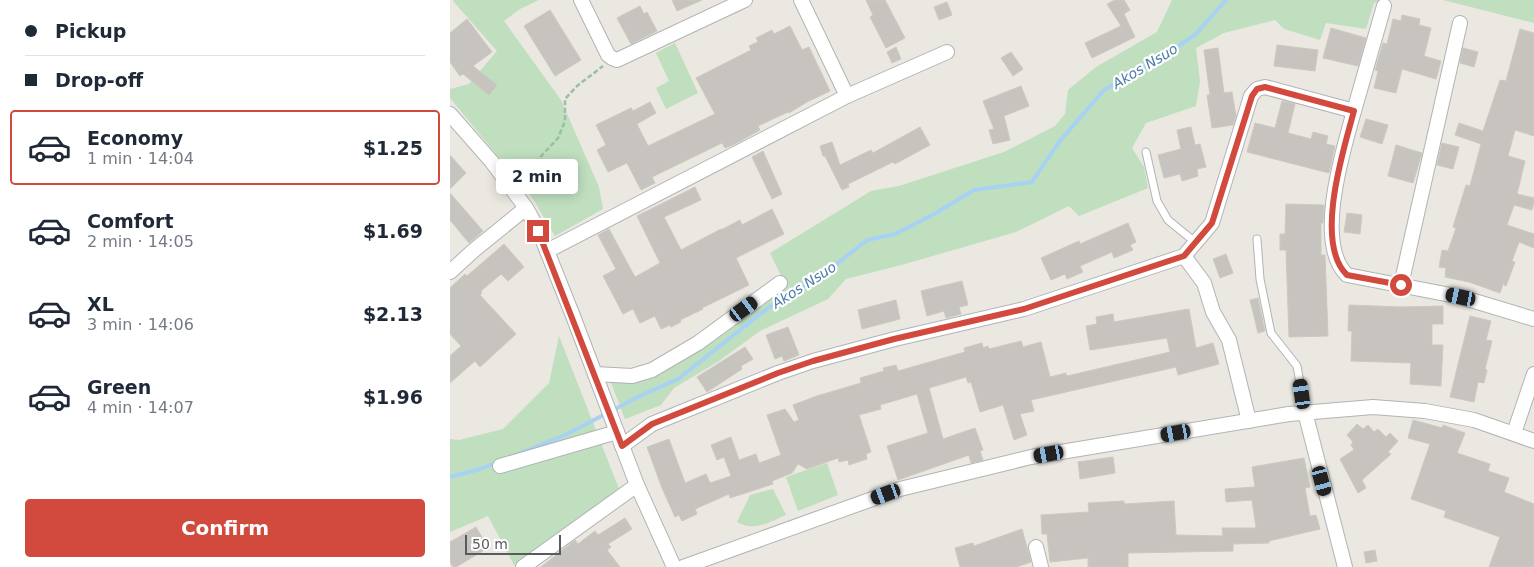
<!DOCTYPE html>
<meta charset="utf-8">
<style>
body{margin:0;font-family:"DejaVu Sans",sans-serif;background:#f6f6f7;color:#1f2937;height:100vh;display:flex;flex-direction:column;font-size:19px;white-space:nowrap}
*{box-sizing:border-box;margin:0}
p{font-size:16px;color:#747a83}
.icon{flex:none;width:28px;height:28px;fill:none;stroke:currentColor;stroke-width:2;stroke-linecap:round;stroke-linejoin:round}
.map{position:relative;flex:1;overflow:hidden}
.panel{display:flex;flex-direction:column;background:#fff;width:450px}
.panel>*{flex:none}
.hud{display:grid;align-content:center;height:110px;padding:0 25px;background:#fff}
.scale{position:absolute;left:15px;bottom:12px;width:96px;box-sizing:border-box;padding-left:5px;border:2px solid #595c5f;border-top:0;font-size:14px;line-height:18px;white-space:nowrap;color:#595c5f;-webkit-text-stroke:4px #fff;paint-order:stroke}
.end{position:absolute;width:22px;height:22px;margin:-11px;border:6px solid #d2493e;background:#fff;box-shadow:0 0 0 2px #fff}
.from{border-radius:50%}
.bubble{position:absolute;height:35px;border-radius:5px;background:#fff;box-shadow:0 2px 12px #0003;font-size:16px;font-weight:700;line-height:35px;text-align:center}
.car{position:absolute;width:15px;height:30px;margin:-15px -8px;border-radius:6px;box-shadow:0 0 4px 1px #0007;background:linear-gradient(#222 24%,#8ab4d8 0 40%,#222 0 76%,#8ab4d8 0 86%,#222 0)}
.hud b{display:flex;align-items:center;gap:18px;height:48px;font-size:19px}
.hud b+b{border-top:1px solid #e0e1e3}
.hud i{width:12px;height:12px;background:#1f2937}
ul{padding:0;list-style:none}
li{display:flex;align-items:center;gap:15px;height:75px;margin:0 10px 8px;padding:0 15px;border:2px solid transparent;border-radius:5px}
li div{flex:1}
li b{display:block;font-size:19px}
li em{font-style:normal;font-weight:700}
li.selected{border-color:#d2493e}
li>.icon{width:45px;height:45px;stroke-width:1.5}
.action{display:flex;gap:10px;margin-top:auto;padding:10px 25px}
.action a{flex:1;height:58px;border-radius:5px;background:#d2493e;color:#fff;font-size:20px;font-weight:700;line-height:58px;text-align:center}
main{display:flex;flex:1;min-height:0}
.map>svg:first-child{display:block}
.green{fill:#bfdfbf}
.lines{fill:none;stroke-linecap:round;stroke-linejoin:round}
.stream{stroke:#a7d2f3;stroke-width:4}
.building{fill:#c7c4bf;stroke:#cdc9bf}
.lane-casing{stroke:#b1b3b6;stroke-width:9}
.street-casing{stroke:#b1b3b6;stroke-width:16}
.path{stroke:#9abfa4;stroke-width:2.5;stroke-dasharray:5 2.5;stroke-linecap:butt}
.lane{stroke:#fff;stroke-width:7}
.street{stroke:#fff;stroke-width:14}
.route{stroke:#d2493e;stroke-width:6}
.labels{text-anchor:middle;stroke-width:4.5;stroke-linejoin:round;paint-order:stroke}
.water-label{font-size:14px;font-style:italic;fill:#4b7aaa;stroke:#fff}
</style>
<main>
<section class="panel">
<div class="hud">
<b><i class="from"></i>Pickup</b>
<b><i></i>Drop-off</b>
</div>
<ul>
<li class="selected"><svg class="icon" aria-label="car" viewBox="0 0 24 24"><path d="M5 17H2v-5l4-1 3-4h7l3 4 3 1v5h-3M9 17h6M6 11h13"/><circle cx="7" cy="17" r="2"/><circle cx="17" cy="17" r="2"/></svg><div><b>Economy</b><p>1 min · 14:04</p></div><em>$1.25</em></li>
<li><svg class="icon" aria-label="car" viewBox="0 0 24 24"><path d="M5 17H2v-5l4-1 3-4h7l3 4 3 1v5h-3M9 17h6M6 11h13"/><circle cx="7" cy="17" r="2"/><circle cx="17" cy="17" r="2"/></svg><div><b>Comfort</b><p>2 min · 14:05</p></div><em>$1.69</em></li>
<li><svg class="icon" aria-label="car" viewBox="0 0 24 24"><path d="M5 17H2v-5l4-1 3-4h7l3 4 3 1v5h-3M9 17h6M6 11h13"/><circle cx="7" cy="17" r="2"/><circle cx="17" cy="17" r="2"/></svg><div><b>XL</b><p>3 min · 14:06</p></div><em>$2.13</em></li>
<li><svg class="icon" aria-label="car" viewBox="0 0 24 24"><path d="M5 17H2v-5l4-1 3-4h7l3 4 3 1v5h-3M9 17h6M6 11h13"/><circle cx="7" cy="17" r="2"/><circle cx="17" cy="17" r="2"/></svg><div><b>Green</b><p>4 min · 14:07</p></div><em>$1.96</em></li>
</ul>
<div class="action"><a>Confirm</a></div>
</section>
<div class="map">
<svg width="1084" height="567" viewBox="0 0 1084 567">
<rect width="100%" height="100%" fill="#eae8e0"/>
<g class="green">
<path d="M5,0h84l-19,9 -16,12 57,79 38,87 4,22 -48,27 -22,-37 -83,-101v-9l19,-5 28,-33 -44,-50z"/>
<path d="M722,0h212l-10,3 -8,26 -40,-6 -6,17 -36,-11 -9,-9 -51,13 -28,15 4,33 -4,25 -50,17 -14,25 12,19 4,21 -69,28 -10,-10 -53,26 -111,32 -59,15 -18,20 -68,32 -41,30 -45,27 -13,17 -36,14 -15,-39 46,-8 34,-16 41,-33 54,-39 -15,-31 101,-62 28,-5 105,-34 51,-26 10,-12 3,-24 28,-23 61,-35z"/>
<path d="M993,0h91v23z"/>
<path d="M225,43l23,50 -32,16 -10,-21 13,-7 -13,-28z"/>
<path d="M109,336l62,158 -56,41 -51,30 -26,-49 -38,16v-93l9,1 44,-11 46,-46z"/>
<path d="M377,463l11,32 -40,16 -12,-34z"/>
<path d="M323,489l13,26c-17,7 -31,17 -49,7l13,-27z"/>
</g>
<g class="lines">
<g class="stream">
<path d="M66,455l49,-20 75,-39 38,-17 90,-71 55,-33 44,-35 28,-6 41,-21 38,-23 58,-8 27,-40 45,-52 51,-28 41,-28 30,-34"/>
<path d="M0,477l30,-8 18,-7"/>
</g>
</g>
<g class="building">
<path d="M222,0h30l-25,11z"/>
<path d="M416,0h19l20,38 -19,10 -16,-31 3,-2z"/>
<path d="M665,0h9l6,10 -6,4 11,23 -43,21 -7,-15 36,-17 -14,-22z"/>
<path d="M497,2l5,13 -13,5 -5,-13z"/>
<path d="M190,6l4,8 3,-2 10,19 -26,13 -14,-26z"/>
<path d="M100,10l31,50 -26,16 -31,-50z"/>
<path d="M952,15l18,4 -1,6 12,3 -7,28 17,5 -5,18 -34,-10 -6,24 -22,-5 4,-17 -3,-1 8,-27 4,1 6,-25 8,2z"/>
<path d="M17,19l25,33 -19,14 24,19 -8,10 -26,-21 -3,2 -10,-14v-29z"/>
<path d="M340,26l12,24 7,-3 21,44 -23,11 -18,11 -1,-1 -30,14 2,4 -25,14 -10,4 -3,-5 -70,34 3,6 -14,7 -14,-27 -19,9 -11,-22 9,-5 -10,-20 35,-17 2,3 17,-9 6,11 -19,11 11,22 67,-32 -19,-36 55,-28 -2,-4 9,-4 -2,-4 16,-8 2,4z"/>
<path d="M881,28l35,10 -8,28 -35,-8z"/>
<path d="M1070,29l14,4v103l-19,-6 -7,26 17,5 -8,33 17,4v4l-2,8 -18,-5 -7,20 27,9v14l-15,-6 -7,19 3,1 -9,24 -3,-2 -3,9 -31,-11 -24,-5 1,-9 -7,-1 3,-17 6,1 8,-23 -3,-1 13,-42 4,1 11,-42 -26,-9 4,-12 24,8 17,-51 6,1z"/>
<path d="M827,45l41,5 -3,21 -41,-5z"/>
<path d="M446,47l5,12 -9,4 -5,-11z"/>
<path d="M768,48l6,45 8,-1 4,24 -3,9 -21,3 -5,-33h3l-6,-45z"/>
<path d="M1013,48l15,4 -4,15 -14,-4z"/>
<path d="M561,52l12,17 -10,7 -12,-18z"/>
<path d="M571,86l8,20 -25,10 6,24 -17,4 -4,-14 5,-1 -11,-28z"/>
<path d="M832,101l13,3 -7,29 23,6 2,-7 15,4 -2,8 9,2 -6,27 -82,-21 8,-29 20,5z"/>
<path d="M916,119l22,6 -6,19 -22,-7z"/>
<path d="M470,127l10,18 -35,19 -2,-2 -45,22 1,3 -7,3 -17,-34h-2l-3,-10 12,-4 8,23 31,-15 2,3z"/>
<path d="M741,127l4,18 5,-1 6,23 -9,2 1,7 -16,5 -2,-7 -16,4 -6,-23 23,-6 -4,-19z"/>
<path d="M992,143l17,4 -6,22 -16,-4z"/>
<path d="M946,145l26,8 -9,30 -25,-7z"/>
<path d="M313,151l19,43 -10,5 -20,-42z"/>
<path d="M0,155l16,18 -16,16z"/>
<path d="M245,187l6,13 -37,17 17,33 40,-21v1l19,-10 2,5 30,-16 12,25 -48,24 13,27 -47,23 1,1 -23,11 1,2 -10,5 -1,-2 -9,4 -6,-13 -15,7 -7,-14 -10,5 -20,-38 13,-7 -18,-34 11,-6 26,48 25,-14 -23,-47z"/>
<path d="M0,193l33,38 -14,12 -19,-23z"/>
<path d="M836,204l38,1 -1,18h-2v32h4l3,81 -39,1 -3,-87h-6v-16h5z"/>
<path d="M897,213l15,2 -2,19 -16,-2z"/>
<path d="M678,223l8,19 -6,3 3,5 -19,8 -2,-6 -32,14 3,6 -16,7 -2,-5 -14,6 -10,-22 38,-17 1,3z"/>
<path d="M54,244l20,23 -16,14 -7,-7 -20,17 1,2 -2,2 36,39 -36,33 -5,-6 -25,22v-27l11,-10 -11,-12v-46l15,-14 2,2z"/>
<path d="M776,254l7,19 -13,5 -7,-19z"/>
<path d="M512,281l6,24 -9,2 2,7 -15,4 -2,-7 -17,5 -6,-25z"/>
<path d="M808,298l7,33 -7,2 -8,-33z"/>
<path d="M446,300l4,19 -38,10 -4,-19z"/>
<path d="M899,305l52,2 42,-1v18h-11v21h11l-2,41 -31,-2 1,-21 -60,-2 1,-30h-4z"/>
<path d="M739,309l7,39 17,-5 6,21 -41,11 -2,-8 -145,33 3,11 -14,3 7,21 -13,5 -11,-35 -23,7 -9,-30 -3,1 -2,-6 -37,11 14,51 32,-11 8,22 -3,1 3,9 -12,3 -2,-8 -71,25 -11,-34 41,-13 -11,-39 -37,11 1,4 -22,6 12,37 -5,2 1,5 -18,6 -1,-5 -9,2 -1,-4 -31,11 -9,-5 -6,9 -20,8 1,3 -43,14 -1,-4 -34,15 2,5 -15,7 -3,-6 -4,2 -13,-29 -15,-41 22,-8 16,44 21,-9 4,9 21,-7 -7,-19 -7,3 -6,-15 20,-8 8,23 17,-6 3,9 22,-8 -14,-40 18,-6 9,13 5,-2 -6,-15 24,-9 44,-13 -1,-5 24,-7 -1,-3 13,-3 2,6 67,-19 -1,-4 18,-5 1,5 5,-2 1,3 32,-8 2,6 18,-5 9,35 16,-4 1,3 103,-24 -3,-14 -77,12 -4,-24 11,-2 -1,-7 17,-3 1,8z"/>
<path d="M1020,316l21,5 -5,19 6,1 -7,28 2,1 -3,13 -6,-1 -4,20 -24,-5z"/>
<path d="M338,327l11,28 -15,6 -2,-5 -7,3 -9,-24z"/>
<path d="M295,347l8,12 -12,7 1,3 -35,23 -10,-15z"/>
<path d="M963,420l29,8 1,-3 22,8 -8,20 33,11 -2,7 21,7 -5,14 30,12v63h-45l11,-30 -56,-20 2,-6 -35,-12 19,-55 -22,-6z"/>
<path d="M907,424l6,5 5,-4 6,7 4,-3 8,8 4,-4 8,8 -10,11 3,2 -29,26 4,8 -8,5 -18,-34 14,-9 -3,-5 2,-3 -6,-7z"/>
<path d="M663,457l2,16 -35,6 -2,-17z"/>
<path d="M854,458l6,29 -5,1 5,28 6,-1 4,14 -51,12v2l-36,1v7l-105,2v14h-40v-9l-38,4 -3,-28h-5l-1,-19 48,-3 -1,-9 36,-2v3l50,-3 2,34 47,1 -1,-8h34l-4,-28 -26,2 -1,-13 30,-2 -3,-20z"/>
<path d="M175,518l7,11 -24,15 3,3 -4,3 13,17h-79l34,-27 3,4 17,-13 3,4z"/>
<path d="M26,527l10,17 -5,3 2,4 -27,16h-3l-3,-5v-20z"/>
<path d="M572,529l9,33 -15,5h-56l-5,-19 18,-5 1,3z"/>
<path d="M925,550l2,11 -11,2 -2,-11z"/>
</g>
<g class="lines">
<g class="lane-casing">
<g id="lane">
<path d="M696,152l11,49 11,19 27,22"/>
<path d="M807,239l3,40 11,54 26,33 8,46"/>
</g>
</g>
<g class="street-casing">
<g id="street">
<path d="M131,0l27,55 4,3 5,2 128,-60"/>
<path d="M351,0l46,96"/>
<path d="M904,111l30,-105"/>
<path d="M0,114l42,48 34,46 13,23 34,85 64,169 37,82"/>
<path d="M97,251l300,-155 100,-44"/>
<path d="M734,256l20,27 9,29 16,28 20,81"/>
<path d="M0,272l23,-21 53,-43"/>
<path d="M951,285l59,-262"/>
<path d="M145,374l37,2 20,-6 46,-27 82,-60"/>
<path d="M855,412l40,155"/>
<path d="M1064,433l20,-59"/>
<path d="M172,446l30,-22 126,-51 35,-12 82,-22 129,-30 160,-53 28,-33 39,-127 6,-7 8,-2 89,24c-11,40 -40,132 -7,164l114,22 73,22"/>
<path d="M50,466l117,-34"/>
<path d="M586,547l5,20"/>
<path d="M73,567l114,-82"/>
<path d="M233,567l217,-78 131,-32 258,-43 84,-7 52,4 49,9 60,21"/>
</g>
</g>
<path class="path" d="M70,179l38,-41 7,-17v-22l12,-13 26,-20"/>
<use href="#lane" class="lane"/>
<use href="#street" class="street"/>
</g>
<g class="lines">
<path class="route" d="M88,231l84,215 30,-22 126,-51 35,-12 81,-22 130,-30 160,-53 28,-33 40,-127 5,-7 8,-2 89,24c-11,40 -40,132 -7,164l54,10"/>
</g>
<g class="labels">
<g class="water-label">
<text transform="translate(695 66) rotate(-31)" y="5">Akos Nsuo</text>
<text transform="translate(354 285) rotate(-33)" y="5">Akos Nsuo</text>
</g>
</g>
</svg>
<div class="scale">50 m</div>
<i class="end from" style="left:951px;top:285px"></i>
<i class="end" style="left:88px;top:231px"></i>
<div class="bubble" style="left:46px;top:159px;width:82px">2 min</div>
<i class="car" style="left:1011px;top:297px;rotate:282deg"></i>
<i class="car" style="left:294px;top:309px;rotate:54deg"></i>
<i class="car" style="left:852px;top:394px;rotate:352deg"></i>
<i class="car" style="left:726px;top:433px;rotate:260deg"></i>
<i class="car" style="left:599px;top:454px;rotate:260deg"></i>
<i class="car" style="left:872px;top:481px;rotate:165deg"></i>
<i class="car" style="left:436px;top:494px;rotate:250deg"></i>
</div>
</main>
